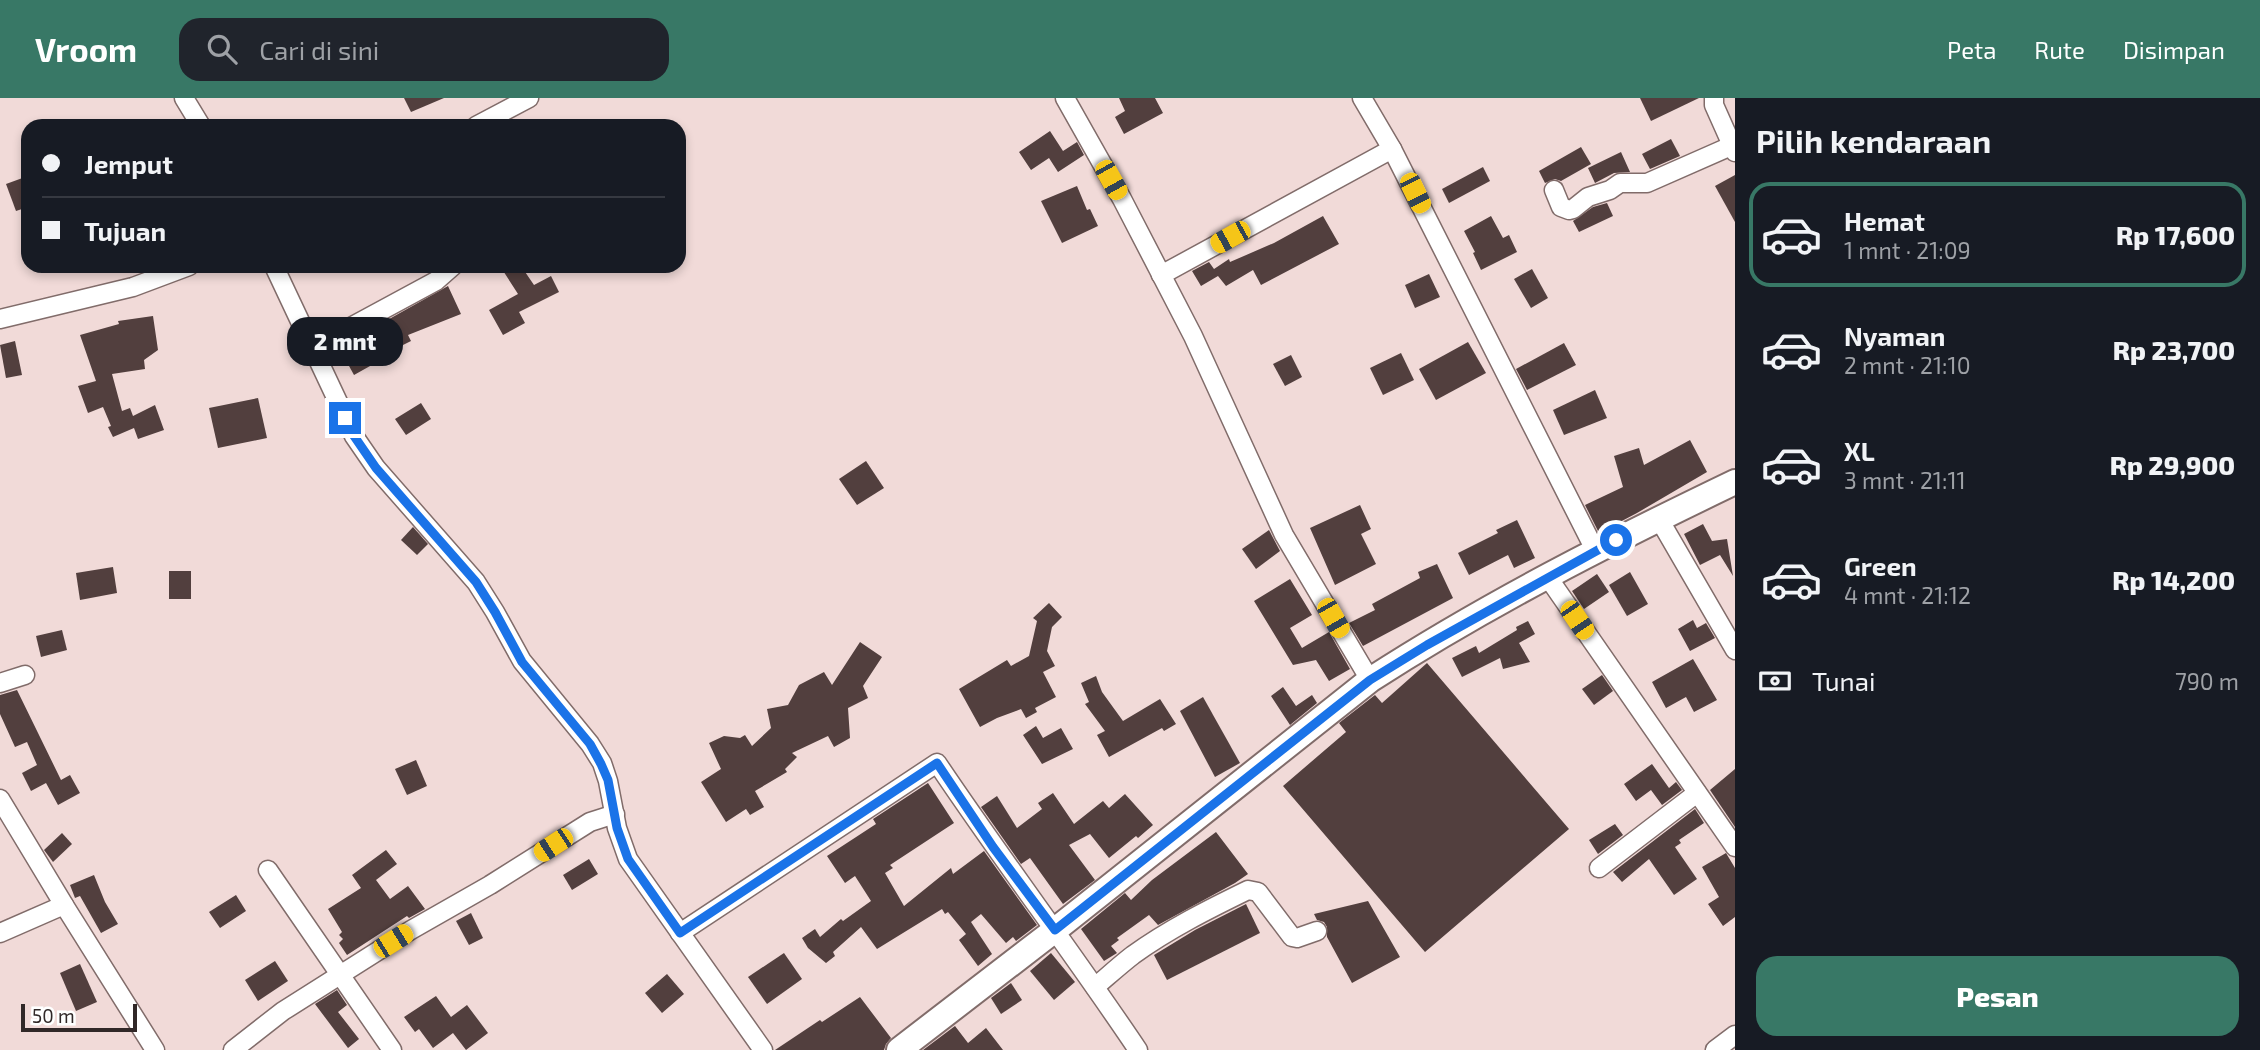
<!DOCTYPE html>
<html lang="id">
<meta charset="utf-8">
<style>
body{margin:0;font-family:"Exo 2",sans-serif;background:#20242c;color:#f1f3f6;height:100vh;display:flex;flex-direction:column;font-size:26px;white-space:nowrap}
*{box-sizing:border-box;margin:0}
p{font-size:23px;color:#9ea1a6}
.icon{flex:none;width:38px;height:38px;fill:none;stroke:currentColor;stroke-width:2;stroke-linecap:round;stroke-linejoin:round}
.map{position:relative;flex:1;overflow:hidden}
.sheet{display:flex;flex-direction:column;background:#171b24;width:525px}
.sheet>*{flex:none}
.hud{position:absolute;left:21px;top:21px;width:665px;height:154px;border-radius:21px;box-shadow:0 4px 10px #0003;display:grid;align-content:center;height:154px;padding:0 21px;background:#171b24}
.scale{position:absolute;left:21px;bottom:18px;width:116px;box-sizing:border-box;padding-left:7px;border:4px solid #312828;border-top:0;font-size:19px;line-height:24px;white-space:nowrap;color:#312828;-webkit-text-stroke:5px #fff;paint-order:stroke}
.end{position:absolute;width:32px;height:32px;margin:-16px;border:9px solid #1a73e8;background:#fff;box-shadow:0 0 0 4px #fff}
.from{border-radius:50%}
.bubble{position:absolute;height:49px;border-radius:21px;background:#171b24;box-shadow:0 4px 10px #0003;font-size:23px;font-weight:800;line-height:49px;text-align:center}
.car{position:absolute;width:21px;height:42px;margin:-21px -10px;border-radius:9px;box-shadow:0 0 5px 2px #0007;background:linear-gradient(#f5c518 24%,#345 0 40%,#f5c518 0 76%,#345 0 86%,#f5c518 0)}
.hud b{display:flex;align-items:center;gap:24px;height:66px;font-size:26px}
.hud b+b{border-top:2px solid #363941}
.hud i{width:18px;height:18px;background:#f1f3f6}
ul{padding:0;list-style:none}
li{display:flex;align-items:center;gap:21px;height:105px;margin:0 14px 10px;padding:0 7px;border:4px solid transparent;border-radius:21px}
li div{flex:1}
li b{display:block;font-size:26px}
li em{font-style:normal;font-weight:800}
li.current{border-color:#387866}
li>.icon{width:63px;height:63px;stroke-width:1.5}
h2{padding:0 21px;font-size:32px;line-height:84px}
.pay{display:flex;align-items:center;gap:18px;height:77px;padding:0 21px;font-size:26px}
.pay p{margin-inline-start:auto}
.action{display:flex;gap:14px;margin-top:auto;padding:14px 21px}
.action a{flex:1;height:80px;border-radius:21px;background:#387866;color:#fff;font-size:28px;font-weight:800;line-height:80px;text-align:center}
header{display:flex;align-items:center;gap:42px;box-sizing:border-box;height:98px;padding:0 35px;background:#387866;color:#fff}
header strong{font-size:33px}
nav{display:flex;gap:38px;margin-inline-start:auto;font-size:24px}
.search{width:490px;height:63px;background:#20242c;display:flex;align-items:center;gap:18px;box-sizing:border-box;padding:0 24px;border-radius:21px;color:#9ea1a6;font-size:26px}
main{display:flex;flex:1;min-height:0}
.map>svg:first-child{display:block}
.building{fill:#523f3e}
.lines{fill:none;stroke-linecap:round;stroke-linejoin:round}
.street-casing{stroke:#816c6a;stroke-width:21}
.secondary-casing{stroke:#816c6a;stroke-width:28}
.street{stroke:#fff;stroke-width:18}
.secondary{stroke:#fff;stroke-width:24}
.route{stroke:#1a73e8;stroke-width:9}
</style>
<header>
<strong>Vroom</strong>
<div class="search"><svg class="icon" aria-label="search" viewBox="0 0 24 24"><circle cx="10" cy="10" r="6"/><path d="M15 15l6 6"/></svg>Cari di sini</div>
<nav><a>Peta</a><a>Rute</a><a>Disimpan</a></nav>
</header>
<main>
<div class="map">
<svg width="1735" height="952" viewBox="0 0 1735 952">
<rect width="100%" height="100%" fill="#f1dad8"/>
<g class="building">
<path d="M404,0h40l-33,14z"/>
<path d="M1119,0h36l8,15 -39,21 -9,-17 10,-6z"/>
<path d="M1640,0h59l-48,23z"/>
<path d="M1050,33l13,20 14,-9 7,13 -26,17 -9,-14 -18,12 -12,-18z"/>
<path d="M1671,41l9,17 -30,13 -8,-15z"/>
<path d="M1581,49l10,17 -30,17 -6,-2 -10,4 -6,-12z"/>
<path d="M1621,54l9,20 -16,1 -19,10 -7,-15z"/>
<path d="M1483,69l7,14 -41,22 -7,-14z"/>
<path d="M1735,77v47l-20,-36z"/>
<path d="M28,78v31l-12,4 -10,-27z"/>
<path d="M1077,88l10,24 3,-1 8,17 -36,17 -21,-42z"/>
<path d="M1607,105l6,13 -34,16 -6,-11 20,-14z"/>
<path d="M1323,118l16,28 -78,41 -8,-15 -27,16 -8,-10 -17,10 -9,-15 17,-9 5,7 15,-10 1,3 44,-19z"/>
<path d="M1491,118l12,22 6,-3 8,17 -36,18 -8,-17 2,-1 -11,-21z"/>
<path d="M500,168h21l13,19 17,-9 8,16 -40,20 6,11 -22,12 -14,-25 29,-16z"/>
<path d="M1532,171l16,29 -17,10 -17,-29z"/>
<path d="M1429,176l11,23 -25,11 -10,-23z"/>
<path d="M448,188l13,28 -53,21 3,6 -34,17 2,3 -25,14 -11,-20 36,-20 -4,-8z"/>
<path d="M153,218l5,34 -14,10 1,9 -33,5 10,37 8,-3 3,8 22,-11 9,25 -26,9 -4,-11 -21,9 -5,-10 3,-1 -8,-19 -15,6 -10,-27 18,-5 -16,-46 39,-11 -1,-3z"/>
<path d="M15,243l7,34 -16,3 -6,-33z"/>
<path d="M1468,244l18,31 -50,27 -17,-31z"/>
<path d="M1564,245l12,22 -49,25 -11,-21z"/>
<path d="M1401,255l13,27 -31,15 -13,-27z"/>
<path d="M1291,257l11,22 -17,9 -12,-22z"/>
<path d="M1595,292l12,28 -43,17 -11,-25z"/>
<path d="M258,300l9,40 -49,10 -9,-40z"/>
<path d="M421,305l10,16 -25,16 -11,-16z"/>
<path d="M1690,342l17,32 -70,41 -38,20 -14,-28 38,-18 -9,-31 25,-8 5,17z"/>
<path d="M866,363l18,27 -27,17 -18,-26z"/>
<path d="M1360,407l11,24 -10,5 15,30 -41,21 -25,-57z"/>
<path d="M1517,422l18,38 -21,10 -6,-13 -39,20 -11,-22 40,-20 -2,-3z"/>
<path d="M1703,426l9,17 15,-2 6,37 -13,-21 -20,10 -16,-31z"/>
<path d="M413,429l15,17 -11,11 -16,-15z"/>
<path d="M1269,432l11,21 -24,18 -14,-20z"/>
<path d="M1437,466l16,34 -90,48 -14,-23 26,-13 -3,-6 48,-26 -2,-6z"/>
<path d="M113,469l4,26 -37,7 -4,-27z"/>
<rect x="169" y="473" width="22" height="28"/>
<path d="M1630,474l18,32 -21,12 -18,-31z"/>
<path d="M1597,476l12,18 -25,17 -12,-18z"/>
<path d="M1290,481l22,36 -22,13 12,20 27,-16 21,37 -21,12 -13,-21 -23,5 -39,-64z"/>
<path d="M1049,505l13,14 -10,10 -5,24 8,15 -12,6 13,25 -21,11 2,4 -11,6 -5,-9 -24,9 -17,9 -21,-38 48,-29 4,6 18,-10 8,-35 -4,-3z"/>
<path d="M1693,522l4,8 9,-5 9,15 -25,13 -12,-22z"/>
<path d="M1528,523l7,13 -16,9 11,19 -27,7 -3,-11 -38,19 -10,-19 24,-12 3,7 38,-23 -1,-3z"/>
<path d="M62,532l5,20 -26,7 -5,-21z"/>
<path d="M860,544l22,15 -19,29 5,12 -20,10 2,30 -16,9 -6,-11 -36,17 5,4 -12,12 2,3 -32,19 9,16 -14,8 -4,-6 -20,13 -25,-40 20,-13 -12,-26 15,-7 16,2 5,-3 7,11 19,-18 -4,-19 21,-4 11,-20 25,-13 8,13z"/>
<path d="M1693,561l24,41 -23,12 -8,-15 -20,11 -14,-26z"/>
<path d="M1427,565l142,166 -144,123 -142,-166 63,-54 -7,-9 36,-28 7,8z"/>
<path d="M1602,577l11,16 -19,14 -12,-16z"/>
<path d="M1096,578l6,16 21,29 37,-22 16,25 -12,7 -2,-3 -53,29 -12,-22 8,-4 -20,-27 4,-2 -8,-19z"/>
<path d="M1283,589l13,19 16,-11 5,8 -27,22 -19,-29z"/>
<path d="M17,592l44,90 9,-5 10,18 -22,12 -12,-22 -15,8 -9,-18 15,-8 -10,-23 -12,5 -15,-33v-19z"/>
<path d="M1203,599l37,66 -25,14 -35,-66z"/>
<path d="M1036,628l7,12 18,-10 12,21 -31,15 -19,-29z"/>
<path d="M416,662l11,26 -20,9 -12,-26z"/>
<path d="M1652,666l17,24 7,-6 6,8 -20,15 -11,-15 -15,11 -12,-17z"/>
<path d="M1735,671v58l-25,-37z"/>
<path d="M928,685l26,40 -64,42 3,3 -8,5 19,33 47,-38 2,6 31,-23 53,74 -21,16 -3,-4 -7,6 -25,-29 -10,8 21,32 -14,12 -19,-26 7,-6 -18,-22 -3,2 -3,-5 -65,40 -16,-22 -28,25 2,4 -9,7 -18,-15 -6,-10 13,-9 5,8 21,-18 2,2 28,-20 -16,-25 -10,7 -18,-27 49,-32 -3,-5z"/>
<path d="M1053,695l21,31 29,-23 6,7 16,-14 28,31 -15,13 -2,-2 -27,22 -19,-24 -21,11 26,35 -32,24 -33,-46 -9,6 -40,-57 16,-11 20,32 25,-19 -4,-6z"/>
<path d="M1695,711l9,14 -25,17 2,3 -6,4 22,32 -23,16 -25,-36 -27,23 -9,-10z"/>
<path d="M1615,726l8,11 -25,19 -9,-14z"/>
<path d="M1216,734l32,42 -13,9 -77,42 -9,-10 -32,23 2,2 -8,6 6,7 -13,8 -23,-32 44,-36 6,7 21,-20z"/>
<path d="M62,735l10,11 -19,18 -9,-12z"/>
<path d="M386,752l11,14 -21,16 14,19 18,-13 17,23 -16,9 -2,-2 -60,39 -8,-12 4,-4 -4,-4 3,-3 -14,-23 33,-21 -9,-13z"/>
<path d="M1726,755l9,15v49l-12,9 -15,-22 11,-7 -17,-30z"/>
<path d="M589,761l9,15 -26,16 -9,-15z"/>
<path d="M94,777l11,27 13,22 -17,9 -21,-37 -5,2 -5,-13z"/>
<path d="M236,797l10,16 -26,17 -11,-16z"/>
<path d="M1368,803l32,56 -48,26 -25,-46v-10l-3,-5 -7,-2 -3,-6z"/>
<path d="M1246,806l14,29 -93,47 -13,-25 41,-25z"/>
<path d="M471,815l12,25 -14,7 -13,-24z"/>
<path d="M784,855l18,26 -35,25 -19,-27z"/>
<path d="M1051,855l24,29 -21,18 -24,-29z"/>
<path d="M275,863l13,20 -30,20 -13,-21z"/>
<path d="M80,866l17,38 -21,9 -16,-38z"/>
<path d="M667,876l17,20 -22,19 -17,-20z"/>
<path d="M1011,885l11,17 -21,14 -10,-16z"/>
<path d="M337,892l10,15 -9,7 21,27 -11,9 -33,-44z"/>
<path d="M436,898l15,21 16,-12 21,28 -22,17 -13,-17 -20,15 -14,-19 -4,3 -11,-15z"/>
<path d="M860,899l31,41 -5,6 -2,6h-109l45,-30 2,2z"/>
<path d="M955,928l13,17 18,-15 17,22h-80z"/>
</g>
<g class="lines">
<g class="street-casing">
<g id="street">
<path d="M184,0l17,28"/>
<path d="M1065,0l57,101 71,137 91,199 86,145"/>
<path d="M1362,0l30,51 203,401"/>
<path d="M1714,0v7l21,47"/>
<path d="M476,28l53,-28"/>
<path d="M1554,92l7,17 8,3 4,-1 15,-12 22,-7 10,-7h27l84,-37"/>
<path d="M274,168l80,170 22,32 100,114 19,30 27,49 68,83 12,19 6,18 9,47 11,31 135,191"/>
<path d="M1161,177l231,-126"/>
<path d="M0,221l133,-32 56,-21"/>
<path d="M312,250l124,-67 17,-15"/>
<path d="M1659,421l76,131"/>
<path d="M1547,478l188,271"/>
<path d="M0,585l25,-8"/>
<path d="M0,701l64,106"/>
<path d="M1599,770l98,-75"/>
<path d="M268,772l124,180"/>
<path d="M0,835l64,-28 91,145"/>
<path d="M680,835l257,-170c65,97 136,190 201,287"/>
<path d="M1095,889c13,-11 25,-22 38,-32 36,-26 76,-46 115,-65l10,2 34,45 5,1 20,-7"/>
<path d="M233,952l50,-39 128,-81 79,-45 100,-63 25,-8"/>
<path d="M1715,952l20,-15"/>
</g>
</g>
<g class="secondary-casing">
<path id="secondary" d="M899,952l156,-120 315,-250c116,-75 240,-138 365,-198"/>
</g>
<use href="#street" class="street"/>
<use href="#secondary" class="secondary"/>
</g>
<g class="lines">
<path class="route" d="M345,320l9,18 22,32 100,114 19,30 27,50 68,82 11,20 7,16 9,48 11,31 52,74 257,-170 56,84 62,83 315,-250 57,-35 189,-105"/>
</g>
</svg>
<div class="scale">50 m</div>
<i class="end from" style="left:1616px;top:442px"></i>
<i class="end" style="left:345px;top:320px"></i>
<div class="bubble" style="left:287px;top:219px;width:116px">2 mnt</div>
<i class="car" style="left:1111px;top:82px;rotate:151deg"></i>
<i class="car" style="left:1415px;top:95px;rotate:154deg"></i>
<i class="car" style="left:1230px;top:139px;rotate:241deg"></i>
<i class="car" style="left:1333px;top:520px;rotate:150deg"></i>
<i class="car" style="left:1577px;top:522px;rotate:146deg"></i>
<i class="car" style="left:553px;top:747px;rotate:237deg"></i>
<i class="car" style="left:393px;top:843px;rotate:58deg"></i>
<div class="hud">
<b><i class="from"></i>Jemput</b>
<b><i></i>Tujuan</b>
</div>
</div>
<section class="sheet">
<h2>Pilih kendaraan</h2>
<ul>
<li class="current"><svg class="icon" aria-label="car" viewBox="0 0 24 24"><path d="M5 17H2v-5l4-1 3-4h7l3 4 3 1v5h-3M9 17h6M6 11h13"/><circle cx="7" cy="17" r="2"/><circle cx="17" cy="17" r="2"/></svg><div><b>Hemat</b><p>1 mnt · 21:09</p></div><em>Rp 17,600</em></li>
<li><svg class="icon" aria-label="car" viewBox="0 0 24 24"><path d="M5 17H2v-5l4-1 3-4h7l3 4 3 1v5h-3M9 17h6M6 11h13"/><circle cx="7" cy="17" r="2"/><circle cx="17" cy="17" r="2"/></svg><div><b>Nyaman</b><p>2 mnt · 21:10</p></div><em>Rp 23,700</em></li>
<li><svg class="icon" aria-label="car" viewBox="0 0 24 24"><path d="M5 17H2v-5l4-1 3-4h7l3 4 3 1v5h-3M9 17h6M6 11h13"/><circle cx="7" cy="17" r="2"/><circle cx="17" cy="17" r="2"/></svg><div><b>XL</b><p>3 mnt · 21:11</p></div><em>Rp 29,900</em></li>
<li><svg class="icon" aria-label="car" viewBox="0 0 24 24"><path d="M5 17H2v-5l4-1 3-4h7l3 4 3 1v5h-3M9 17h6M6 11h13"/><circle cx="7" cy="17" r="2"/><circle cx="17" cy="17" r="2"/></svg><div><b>Green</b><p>4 mnt · 21:12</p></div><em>Rp 14,200</em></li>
</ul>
<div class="pay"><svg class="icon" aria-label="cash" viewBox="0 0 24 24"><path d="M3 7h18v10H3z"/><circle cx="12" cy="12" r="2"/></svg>Tunai<p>790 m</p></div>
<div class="action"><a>Pesan</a></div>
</section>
</main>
